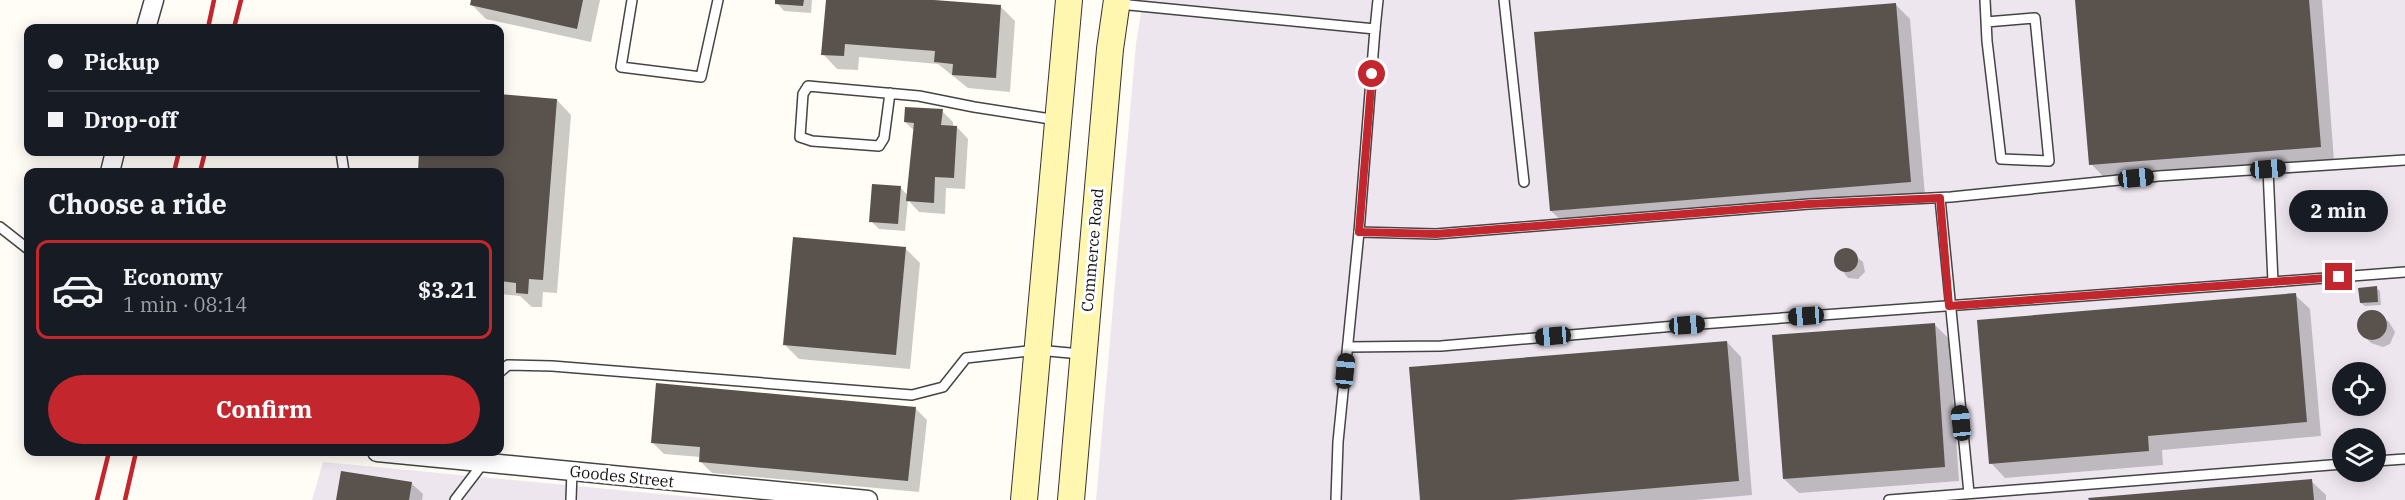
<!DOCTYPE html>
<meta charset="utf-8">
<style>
body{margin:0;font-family:"IBM Plex Serif",serif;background:#20242c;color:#f1f3f6;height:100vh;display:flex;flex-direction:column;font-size:22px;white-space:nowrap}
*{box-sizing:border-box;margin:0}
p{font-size:20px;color:#9ea1a6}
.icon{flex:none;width:33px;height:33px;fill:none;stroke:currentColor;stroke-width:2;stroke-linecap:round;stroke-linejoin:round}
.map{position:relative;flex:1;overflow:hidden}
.drawer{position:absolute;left:24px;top:168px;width:480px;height:288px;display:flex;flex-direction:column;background:#171b24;border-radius:12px;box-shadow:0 3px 15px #0003}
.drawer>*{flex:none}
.banner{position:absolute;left:24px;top:24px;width:480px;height:132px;border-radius:12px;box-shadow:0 3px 15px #0003;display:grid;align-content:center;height:132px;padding:0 24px;background:#171b24}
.controls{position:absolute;left:2332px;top:362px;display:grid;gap:12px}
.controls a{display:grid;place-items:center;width:54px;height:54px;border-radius:50%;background:#171b24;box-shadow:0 3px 15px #0003;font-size:30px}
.end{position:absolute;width:27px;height:27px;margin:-14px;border:8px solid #c4262e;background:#fff;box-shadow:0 0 0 3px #fff}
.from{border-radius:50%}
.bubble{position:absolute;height:42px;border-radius:21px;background:#171b24;box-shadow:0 3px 15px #0003;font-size:20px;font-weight:800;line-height:42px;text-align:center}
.car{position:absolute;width:18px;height:36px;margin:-18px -9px;border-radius:8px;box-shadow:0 0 4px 2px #0007;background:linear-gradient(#222 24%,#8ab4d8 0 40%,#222 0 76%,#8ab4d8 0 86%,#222 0)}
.banner b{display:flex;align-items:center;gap:21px;height:57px;font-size:22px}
.banner b+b{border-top:2px solid #363941}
.banner i{width:15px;height:15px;background:#f1f3f6}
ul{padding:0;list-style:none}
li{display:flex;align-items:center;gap:18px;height:99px;margin:0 12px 9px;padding:0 12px;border:3px solid transparent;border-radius:12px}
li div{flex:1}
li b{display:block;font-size:22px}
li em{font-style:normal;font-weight:800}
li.active{border-color:#c4262e}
li>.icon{width:54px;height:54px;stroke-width:1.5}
h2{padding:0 24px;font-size:27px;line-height:72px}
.cta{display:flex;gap:12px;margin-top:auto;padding:12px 24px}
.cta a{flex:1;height:69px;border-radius:36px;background:#c4262e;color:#fff;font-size:24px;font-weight:800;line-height:69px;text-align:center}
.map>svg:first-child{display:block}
.industrial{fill:#eee6ef;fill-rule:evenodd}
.shadow{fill:#0003}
.building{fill:#5a524d}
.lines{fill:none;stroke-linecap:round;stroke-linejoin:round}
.lane-casing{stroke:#444;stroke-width:12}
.street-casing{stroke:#444;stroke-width:21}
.secondary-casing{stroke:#333;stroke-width:28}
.lane{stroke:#fff;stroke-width:9}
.street{stroke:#fff;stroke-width:18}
.secondary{stroke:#fff6b0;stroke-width:26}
.rail{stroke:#c4262e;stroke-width:4.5}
.route{stroke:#c4262e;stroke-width:8}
.labels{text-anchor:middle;stroke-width:6;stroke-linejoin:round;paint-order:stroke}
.street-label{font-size:16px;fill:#111;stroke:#fff}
</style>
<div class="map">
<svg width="2405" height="500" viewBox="0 0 2405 500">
<rect width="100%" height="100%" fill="#fffdf5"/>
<g class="industrial">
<path d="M1143,0h1262v500h-1309l40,-456zM2343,372h33v33h-33zM2343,438h33v33h-33z"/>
<path d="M323,462l401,38h-412z"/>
</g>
<g class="shadow">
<path d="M473,0h127l-9,42 -105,-23 -14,-14z"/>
<path d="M777,0h35l-1,13 -27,-2 -7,-8z"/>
<path d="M827,0h87l86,6 15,15 -5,71 -42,-4 -30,-24 -79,-7 -1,13 -21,-1 -14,-15z"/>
<path d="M2077,0h245l12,161 -229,17 -14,-14z"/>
<path d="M1896,5l14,14 15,177 -359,29 -15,-14z"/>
<path d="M500,96l57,4 14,15 -14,178 -14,-1 -1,15h-10l-12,-11 -20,-2v-122h-81l2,-20h79z"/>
<path d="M942,111l11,11v5h4l11,12 -3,50 -19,-1 -1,26 -26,-2 -11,-12 -3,31 -26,-2 -8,-8 30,-33 7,8 7,-65 -10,-9z"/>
<path d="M906,249l14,14 -10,106 -111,-10 -14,-14z"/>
<path d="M1847,249l16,13 2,10 -7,7 -10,-1 -13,-17 3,-9z"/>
<path d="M2376,288l4,3 1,14 -16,1 -4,-3z"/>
<path d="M2295,295l15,14 11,127 -159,14 1,15 -158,13 -14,-15z"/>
<path d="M2368,312h8l13,10 6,10 -5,12 -7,3 -12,-4 -8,-8 -4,-11 2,-7z"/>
<path d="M1934,324l15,15 10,142 -160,12 -15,-14z"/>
<path d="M1727,342l14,15 11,138 -57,5h-273z"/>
<path d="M916,409l11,11 -8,72 -207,-19 -12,-12 1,-4 -37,-3 -12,-12z"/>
<path d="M2311,481l15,14v5h-238z"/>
<path d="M411,483l12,11 -1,6h-84z"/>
</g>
<g class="building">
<path d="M471,0h112l-6,29 -107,-24z"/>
<path d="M775,0h29l-1,6 -28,-2z"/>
<path d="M826,0h108l67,5 -5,73 -44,-3 1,-11 -19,-2 1,-11 -90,-7 -1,12 -23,-1z"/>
<path d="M2075,0h234l12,147 -232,18z"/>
<path d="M1896,3l15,179 -361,29 -16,-179z"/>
<path d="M500,94l57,5 -14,181 -14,-1 -1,15 -12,-1v-10l-16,-2v-109h-82l1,-20h81z"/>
<path d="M905,107l38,2 -2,16 16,1 -3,52 -19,-1 -1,26 -28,-2 8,-78 -10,-1z"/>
<path d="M872,184l29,2 -3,38 -29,-2z"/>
<path d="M793,237l113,10 -10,108 -113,-10z"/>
<circle cx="1846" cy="260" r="12"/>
<path d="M2377,286l1,16 -18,1 -2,-15z"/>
<path d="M2296,293l11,129 -159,14 1,15 -160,13 -12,-144z"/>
<circle cx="2372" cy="325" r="15"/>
<path d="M1935,323l10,144 -162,12 -11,-144z"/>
<path d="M1727,341l12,140 -227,19h-92l-11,-133z"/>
<path d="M656,383l260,24 -8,74 -209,-19 1,-15 -49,-4z"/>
<path d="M341,471l71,11 -3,18h-73z"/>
<path d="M2312,479l2,21h-225l-1,-2z"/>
</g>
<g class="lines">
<g class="lane-casing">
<g id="lane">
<path d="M632,0l-11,67 80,10 17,-77"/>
<path d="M1504,0l20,182"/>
<path d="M1985,0l2,41 14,118 48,2 -14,-143 -49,4"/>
<path d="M1119,4l256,25 -16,203 77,2 373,-30 142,-7 208,-21 246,-16"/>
<path d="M1375,29l3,-29"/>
<path d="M890,93l-6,45 -5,8 -67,-5 -12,-4 3,-43 5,-8 111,10 55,11 83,13"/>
<path d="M341,152l3,20"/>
<path d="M1940,198l29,295"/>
<path d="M0,227l28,22"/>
<path d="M2273,282l132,-10"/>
<path d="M1348,347l93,-1 246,-21 586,-43 -5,-113"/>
<path d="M500,372l8,-7 44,1 360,29 31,-8 23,-29 71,-8 44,4"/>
<path d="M2376,461l29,-2"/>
<path d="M455,500l29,-38v-10"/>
<path d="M571,500l1,-29"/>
<path d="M1336,500l2,-58 21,-210"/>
<path d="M1889,500l454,-36"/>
</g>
</g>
<g class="street-casing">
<g id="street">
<path d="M146,28l8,-28"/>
<path d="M110,172l5,-20"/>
<path d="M377,452l491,48"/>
</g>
</g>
<g class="secondary-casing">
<g id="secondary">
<path d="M1024,500l45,-500"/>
<path d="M1071,500l39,-451 7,-49"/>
</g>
</g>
<use href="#lane" class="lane"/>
<use href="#street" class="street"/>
<use href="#secondary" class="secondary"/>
<g class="rail">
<path d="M208,28l6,-28"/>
<path d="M234,28l7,-28"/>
<path d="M174,172l5,-20"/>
<path d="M200,172l5,-20"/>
<path d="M97,500l12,-48"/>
<path d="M125,500l11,-48"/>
</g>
</g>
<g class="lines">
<path class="route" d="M1372,74l-13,158 77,2 373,-30 131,-6 9,108 390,-29"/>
</g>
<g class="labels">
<g class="street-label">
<text transform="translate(1092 250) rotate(-85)" y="6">Commerce Road</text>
<text transform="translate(622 476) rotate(6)" y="6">Goodes Street</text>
</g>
</g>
</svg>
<div class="controls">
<a><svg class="icon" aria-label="locate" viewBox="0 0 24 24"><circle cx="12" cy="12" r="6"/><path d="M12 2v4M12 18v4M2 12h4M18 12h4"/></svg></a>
<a><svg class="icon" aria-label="layers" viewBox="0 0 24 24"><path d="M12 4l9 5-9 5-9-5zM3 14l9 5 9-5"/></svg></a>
</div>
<i class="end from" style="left:1372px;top:74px"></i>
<i class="end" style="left:2339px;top:277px"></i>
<div class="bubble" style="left:2289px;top:190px;width:99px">2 min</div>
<i class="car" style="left:2268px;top:169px;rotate:86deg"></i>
<i class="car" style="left:2136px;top:178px;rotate:84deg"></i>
<i class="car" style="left:1806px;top:316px;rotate:266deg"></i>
<i class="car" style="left:1687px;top:325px;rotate:86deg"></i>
<i class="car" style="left:1553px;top:336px;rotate:265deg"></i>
<i class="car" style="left:1345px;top:371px;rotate:6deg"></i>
<i class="car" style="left:1961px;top:423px;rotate:354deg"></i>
<div class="banner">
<b><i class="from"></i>Pickup</b>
<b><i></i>Drop-off</b>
</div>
<section class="drawer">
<h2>Choose a ride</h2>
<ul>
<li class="active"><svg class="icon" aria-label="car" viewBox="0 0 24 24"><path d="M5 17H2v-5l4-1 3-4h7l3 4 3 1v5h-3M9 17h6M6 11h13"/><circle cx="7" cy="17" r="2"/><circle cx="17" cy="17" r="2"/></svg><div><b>Economy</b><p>1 min · 08:14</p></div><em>$3.21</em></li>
</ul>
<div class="cta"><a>Confirm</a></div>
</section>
</div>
